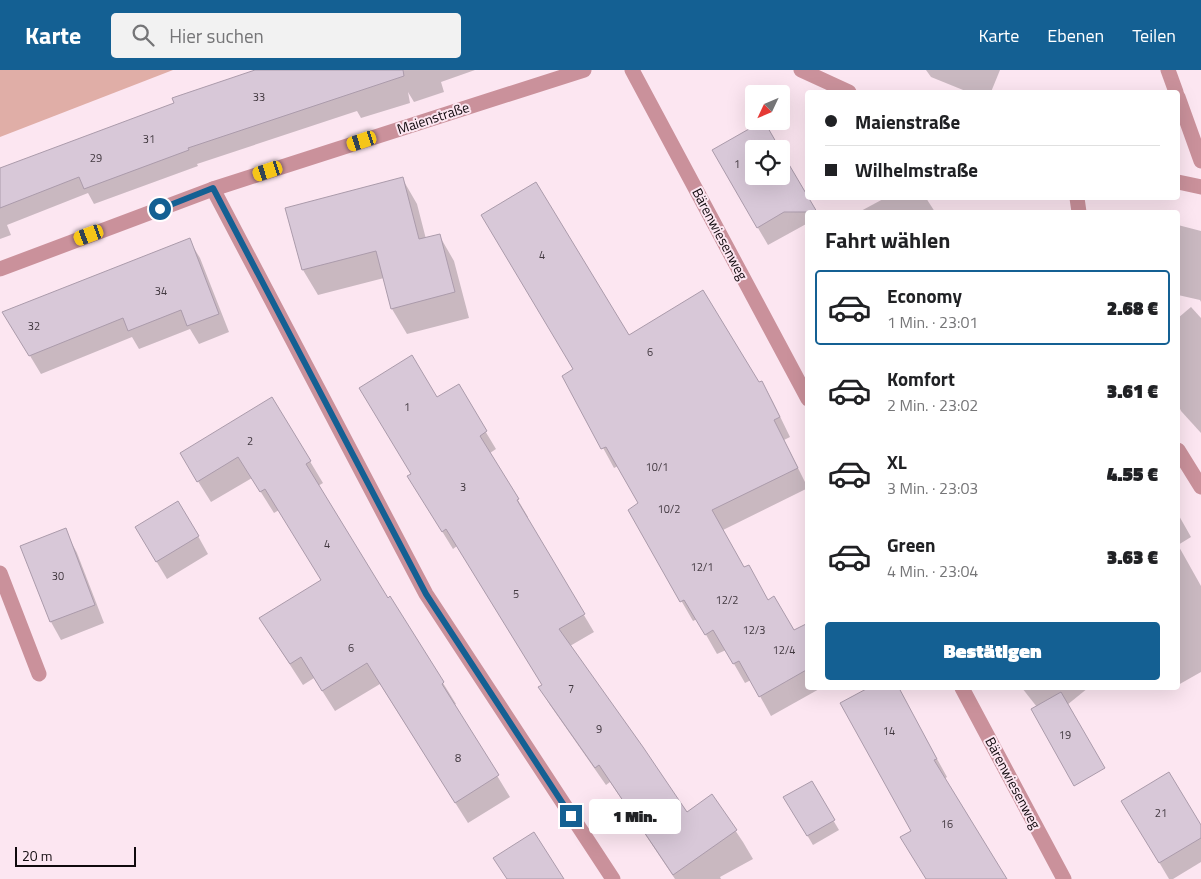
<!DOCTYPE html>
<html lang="de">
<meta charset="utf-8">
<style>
body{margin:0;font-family:"Titillium Web",sans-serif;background:#f2f2f2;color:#202124;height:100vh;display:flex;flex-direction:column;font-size:19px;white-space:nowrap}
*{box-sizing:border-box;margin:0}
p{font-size:16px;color:#757577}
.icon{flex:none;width:28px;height:28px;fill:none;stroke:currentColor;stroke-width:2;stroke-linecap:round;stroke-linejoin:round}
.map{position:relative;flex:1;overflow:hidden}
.sheet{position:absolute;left:805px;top:140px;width:375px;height:480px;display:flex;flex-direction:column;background:#fff;border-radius:5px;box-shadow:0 5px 20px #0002}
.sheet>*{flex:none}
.top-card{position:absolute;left:805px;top:20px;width:375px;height:110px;border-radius:5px;box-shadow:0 5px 20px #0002;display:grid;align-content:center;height:110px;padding:0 20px;background:#fff}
.needle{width:32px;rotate:226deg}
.fabs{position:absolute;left:745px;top:15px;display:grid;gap:10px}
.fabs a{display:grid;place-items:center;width:45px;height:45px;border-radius:5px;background:#fff;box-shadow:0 5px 20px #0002;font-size:25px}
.scale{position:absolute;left:15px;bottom:12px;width:121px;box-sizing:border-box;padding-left:5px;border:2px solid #10090d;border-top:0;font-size:14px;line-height:18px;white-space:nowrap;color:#10090d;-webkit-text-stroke:4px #fce6f1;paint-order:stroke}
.end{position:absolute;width:22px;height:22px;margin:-11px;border:6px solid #146093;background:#fff;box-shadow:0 0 0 2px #fff}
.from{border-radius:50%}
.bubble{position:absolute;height:35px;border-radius:5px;background:#fff;box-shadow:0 5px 20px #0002;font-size:16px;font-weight:800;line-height:35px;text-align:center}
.car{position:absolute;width:15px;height:30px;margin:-15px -8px;border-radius:6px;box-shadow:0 0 4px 1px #0007;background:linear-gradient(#f5c518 24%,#345 0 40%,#f5c518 0 76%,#345 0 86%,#f5c518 0)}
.top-card b{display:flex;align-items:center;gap:18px;height:48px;font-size:19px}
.top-card b+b{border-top:1px solid #e0e0e0}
.top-card i{width:12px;height:12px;background:#202124}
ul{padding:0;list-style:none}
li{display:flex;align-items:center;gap:15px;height:75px;margin:0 10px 8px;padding:0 10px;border:2px solid transparent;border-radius:5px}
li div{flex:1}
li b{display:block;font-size:19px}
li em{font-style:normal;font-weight:800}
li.on{border-color:#146093}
li>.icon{width:45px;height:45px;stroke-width:1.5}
h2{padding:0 20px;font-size:22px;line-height:60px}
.cta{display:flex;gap:10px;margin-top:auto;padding:10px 20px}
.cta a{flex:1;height:58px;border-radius:5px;background:#146093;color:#fff;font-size:20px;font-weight:800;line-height:58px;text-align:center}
header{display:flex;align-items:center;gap:30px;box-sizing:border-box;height:70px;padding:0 25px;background:#146093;color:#fff}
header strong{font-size:24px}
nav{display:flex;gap:28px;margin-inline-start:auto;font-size:18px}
.search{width:350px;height:45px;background:#f2f2f2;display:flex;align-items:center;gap:12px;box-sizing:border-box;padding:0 18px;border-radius:5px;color:#757577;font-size:19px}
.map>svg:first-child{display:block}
.green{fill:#e0aea7}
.shadow{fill:#0003}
.building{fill:#d8c8d8;stroke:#ab9bab}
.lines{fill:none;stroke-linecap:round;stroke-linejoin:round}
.service{stroke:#ca919b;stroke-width:15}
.minor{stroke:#ca919b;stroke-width:15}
.tertiary{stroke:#ca919b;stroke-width:15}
.route{stroke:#146093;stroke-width:6}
.labels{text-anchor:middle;stroke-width:4;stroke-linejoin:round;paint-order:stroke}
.number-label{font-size:11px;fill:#423940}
.street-label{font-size:14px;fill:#10090d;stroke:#fce6f1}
</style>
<header>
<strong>Karte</strong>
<div class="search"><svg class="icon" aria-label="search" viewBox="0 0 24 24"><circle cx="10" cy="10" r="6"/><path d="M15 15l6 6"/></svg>Hier suchen</div>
<nav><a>Karte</a><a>Ebenen</a><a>Teilen</a></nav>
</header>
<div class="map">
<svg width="1201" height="809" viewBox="0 0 1201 809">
<rect width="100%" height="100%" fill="#fce6f1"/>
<path class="green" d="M0,0h173l-173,67z"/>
<g class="shadow">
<path d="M259,0h216l-34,12 3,10 -30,10 -6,-10 2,11 -49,15 -4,-7 -160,53 1,2 -104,38 -6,-11 -81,32 4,10 -11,4v-70l176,-66z"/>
<path d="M926,0h74l-9,22h-23l-37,-15z"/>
<path d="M754,79v27h27v-23l34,59h-7v11l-40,22 -55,-94z"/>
<path d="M402,108l15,26 9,35 13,-4 15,26 15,57 -62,16 -15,-25 -8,-31 -66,17 -15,-25z"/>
<path d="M885,128h41l9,14h-76z"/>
<path d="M1178,155l23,6v71l-1,-2 -22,-5z"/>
<path d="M189,170l11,18 29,74 -30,12 -9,-15 -51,20 -7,-12 -91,37 -26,-43z"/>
<path d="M1191,237l10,11v115l-20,-22 -3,-7v-86z"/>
<path d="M629,266l130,48 3,-2 11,20 17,35 -6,3 24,48 -85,42 21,39 24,32 26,31 14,8v48h13l-50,28 -20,-36 -6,3 -19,-33 -9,4 -20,-35 -4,2 -64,-111 11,-6 -22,-38 -4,2 -50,-92z"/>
<path d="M458,316l38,63 -6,4 38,64 -2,1 68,114 -24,14 117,167 25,-17 31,46 10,17 -33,18 1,2h-46l-65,-97 -4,3 -56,-80 -10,-17 3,-2 -86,-140 -4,3 -34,-55 -6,-20 24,-75z"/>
<path d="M272,328l51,85 -5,3 69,114 3,-2 53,85 13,21 -2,1 56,92 -42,26 -88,-139 -45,27 -21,-33 -11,7 -29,-45 -13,-21 61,-38 -43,-71 -5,3 -22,-35 -41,24 -17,-27z"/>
<path d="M1178,444l13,23 -13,8 23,41v86l-23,13z"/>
<path d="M67,464l10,19 27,70 -43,17 -10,-18 -29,-75z"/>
<path d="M198,466l10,18 -41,25 -20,-33z"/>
<path d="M870,618h28l49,89 -3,2 61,100h-79l-13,-48 -71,-128z"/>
<path d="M1022,618h66l-21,17 -30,2z"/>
<path d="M811,713l28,47 -26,15 -28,-47z"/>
<path d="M1134,750l67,10v32l-28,17h-4z"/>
</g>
<g class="building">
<path d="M255,0h148l1,6 -216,72 1,2 -105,39 -5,-12 -79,31v-40l174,-65 -2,-5z"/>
<path d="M763,51h1l16,28h-26v27h27v-25l36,61h-33l-27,16 -45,-78z"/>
<path d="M403,107l16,62 21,-5 15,58 -64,17 -15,-58 -74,19 -17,-62z"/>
<path d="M536,112l93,153 74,-45 56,92 3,-1 18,36 -6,3 24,48 -86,42 32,57 5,-2 19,35 6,-4 20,34 14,-7v46l-49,28 -20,-36 -6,3 -20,-34 -8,5 -21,-35 -4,2 -52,-92 10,-7 -32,-56 -5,2 -39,-73 11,-7 -92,-154z"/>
<path d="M190,168l29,76 -32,12 -6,-16 -53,21 -5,-13 -94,38 -27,-44z"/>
<path d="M412,285l25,42 22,-13 28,47 -7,5 39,63 -2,1 68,114 -26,15 84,118 44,65 25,-18 25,36 -64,45 -74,-110 -4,3 -57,-81 4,-2 -96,-156 -4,3 -35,-56 4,-2 -52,-86z"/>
<path d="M272,327l39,64 -5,3 82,134 2,-2 54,86 -2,2 57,91 -44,28 -88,-140 -45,28 -21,-34 -11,7 -31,-46 62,-38 -56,-91 -5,3 -22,-35 -41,25 -17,-29z"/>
<path d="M178,431l21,35 -43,26 -21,-35z"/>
<path d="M66,458l29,77 -45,17 -30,-76z"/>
<path d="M868,618h31l38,71 -3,1 73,119h-81l-26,-42 11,-6 -71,-128z"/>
<path d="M1061,622l44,76 -31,18 -43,-77z"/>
<path d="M1169,702l32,53v13l-42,25 -38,-62z"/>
<path d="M812,711l23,39 -28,16 -24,-39z"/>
<path d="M534,762l30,47h-57l-14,-21z"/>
</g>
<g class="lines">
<g class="service">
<path d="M1168,0l8,22"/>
<path d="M1178,27l23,64"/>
</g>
<g class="minor">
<path d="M632,0l176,329"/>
<path d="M213,119l213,405 187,285"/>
<path d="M1077,128l2,14"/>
<path d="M0,199l213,-80 371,-119"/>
<path d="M1178,380l23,37"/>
<path d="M0,503l39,101"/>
<path d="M962,618l102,191"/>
</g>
<g class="tertiary">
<path d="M801,0l48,22"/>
<path d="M1178,112l23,5"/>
</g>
</g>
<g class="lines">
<path class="route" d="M160,139l53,-21 213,406 145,222"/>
</g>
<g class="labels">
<g class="number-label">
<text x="259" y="31">33</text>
<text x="149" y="73">31</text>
<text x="96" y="92">29</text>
<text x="737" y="98">1</text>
<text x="542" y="189">4</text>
<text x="161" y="225">34</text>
<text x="34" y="260">32</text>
<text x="650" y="286">6</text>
<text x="407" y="341">1</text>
<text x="250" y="375">2</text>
<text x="657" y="401">10/1</text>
<text x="463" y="421">3</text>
<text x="669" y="443">10/2</text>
<text x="327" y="478">4</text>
<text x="702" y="501">12/1</text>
<text x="58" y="510">30</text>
<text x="516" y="528">5</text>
<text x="727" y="534">12/2</text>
<text x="754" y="564">12/3</text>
<text x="351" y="582">6</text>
<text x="784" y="584">12/4</text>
<text x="571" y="623">7</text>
<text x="599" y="663">9</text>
<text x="889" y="665">14</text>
<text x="1065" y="669">19</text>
<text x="458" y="692">8</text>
<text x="1161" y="747">21</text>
<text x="947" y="758">16</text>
</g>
<g class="street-label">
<text transform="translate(433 48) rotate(-18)" y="5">Maienstraße</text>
<text transform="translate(720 164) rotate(62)" y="5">Bärenwiesenweg</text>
<text transform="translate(1013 713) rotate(62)" y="5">Bärenwiesenweg</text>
</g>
</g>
</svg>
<div class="fabs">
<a><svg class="needle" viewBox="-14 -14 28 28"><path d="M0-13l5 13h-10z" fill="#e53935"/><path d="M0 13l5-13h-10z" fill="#757577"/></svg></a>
<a><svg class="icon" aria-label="locate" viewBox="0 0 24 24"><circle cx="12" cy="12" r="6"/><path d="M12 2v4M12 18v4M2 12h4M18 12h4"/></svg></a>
</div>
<div class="scale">20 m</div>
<i class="end from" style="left:160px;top:139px"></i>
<i class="end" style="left:571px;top:746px"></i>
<div class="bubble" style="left:589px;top:729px;width:92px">1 Min.</div>
<i class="car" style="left:362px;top:71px;rotate:252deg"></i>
<i class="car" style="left:268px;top:101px;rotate:252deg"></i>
<i class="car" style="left:89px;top:165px;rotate:250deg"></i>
<div class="top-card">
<b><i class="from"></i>Maienstraße</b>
<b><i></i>Wilhelmstraße</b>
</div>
<section class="sheet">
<h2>Fahrt wählen</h2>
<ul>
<li class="on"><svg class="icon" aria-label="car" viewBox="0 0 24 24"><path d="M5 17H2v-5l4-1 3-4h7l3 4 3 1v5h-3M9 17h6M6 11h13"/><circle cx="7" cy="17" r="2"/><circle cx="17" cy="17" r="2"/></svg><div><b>Economy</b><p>1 Min. · 23:01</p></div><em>2.68 €</em></li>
<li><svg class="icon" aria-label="car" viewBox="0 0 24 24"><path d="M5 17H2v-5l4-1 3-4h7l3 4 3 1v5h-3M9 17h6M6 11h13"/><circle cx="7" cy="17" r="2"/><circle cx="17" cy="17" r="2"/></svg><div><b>Komfort</b><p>2 Min. · 23:02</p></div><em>3.61 €</em></li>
<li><svg class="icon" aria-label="car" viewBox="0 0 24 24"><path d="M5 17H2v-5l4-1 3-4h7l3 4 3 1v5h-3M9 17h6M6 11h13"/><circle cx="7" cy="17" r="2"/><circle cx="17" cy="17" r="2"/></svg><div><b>XL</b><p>3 Min. · 23:03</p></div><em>4.55 €</em></li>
<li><svg class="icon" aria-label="car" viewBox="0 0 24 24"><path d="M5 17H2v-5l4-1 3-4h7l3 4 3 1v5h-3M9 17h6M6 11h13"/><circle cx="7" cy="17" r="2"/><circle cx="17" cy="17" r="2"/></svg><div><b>Green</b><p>4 Min. · 23:04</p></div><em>3.63 €</em></li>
</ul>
<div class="cta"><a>Bestätigen</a></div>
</section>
</div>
